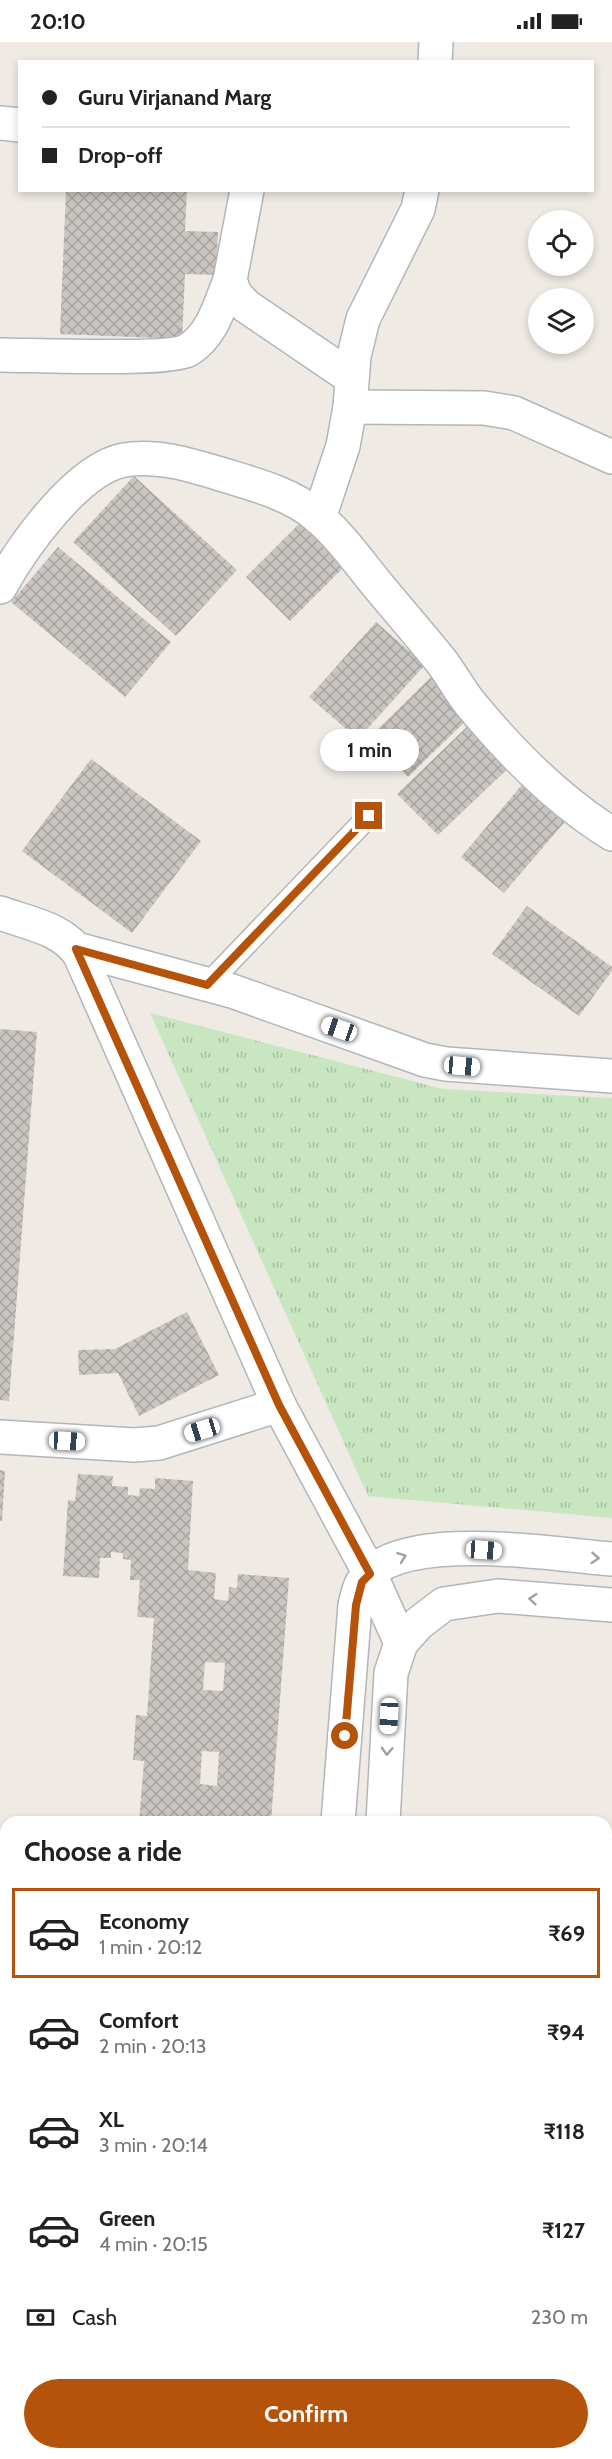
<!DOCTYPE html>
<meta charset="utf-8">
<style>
body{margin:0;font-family:Cabin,sans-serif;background:#f2f2f2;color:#222;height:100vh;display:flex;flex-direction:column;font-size:22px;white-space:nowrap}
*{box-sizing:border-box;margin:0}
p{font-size:20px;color:#767676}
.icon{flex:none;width:33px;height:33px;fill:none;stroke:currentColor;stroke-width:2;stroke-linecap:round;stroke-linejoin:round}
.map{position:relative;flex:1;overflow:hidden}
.details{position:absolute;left:0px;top:1774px;width:612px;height:644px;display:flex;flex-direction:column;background:#fff;border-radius:18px 18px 0 0;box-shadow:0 3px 9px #0003}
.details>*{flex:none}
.guide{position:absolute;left:18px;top:18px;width:576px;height:132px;border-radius:0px;box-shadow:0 3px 9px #0003;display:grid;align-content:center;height:132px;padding:0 24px;background:#fff}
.controls{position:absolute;left:528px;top:168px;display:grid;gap:12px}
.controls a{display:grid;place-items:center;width:66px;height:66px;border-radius:50%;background:#fff;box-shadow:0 3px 9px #0003;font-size:30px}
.end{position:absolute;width:27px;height:27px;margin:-14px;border:8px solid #b45309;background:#fff;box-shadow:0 0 0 3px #fff}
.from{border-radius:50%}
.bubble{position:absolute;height:42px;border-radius:21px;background:#fff;box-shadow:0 3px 9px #0003;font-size:20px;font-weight:800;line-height:42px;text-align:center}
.car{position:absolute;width:18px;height:36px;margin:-18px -9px;border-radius:8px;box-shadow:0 0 4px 2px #0007;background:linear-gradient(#fff 24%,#345 0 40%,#fff 0 76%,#345 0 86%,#fff 0)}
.guide b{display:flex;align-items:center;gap:21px;height:57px;font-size:22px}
.guide b+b{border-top:2px solid #e0e0e0}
.guide i{width:15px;height:15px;background:#222}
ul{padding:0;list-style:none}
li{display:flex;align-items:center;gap:18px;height:90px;margin:0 12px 9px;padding:0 12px;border:3px solid transparent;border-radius:0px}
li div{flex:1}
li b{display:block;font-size:22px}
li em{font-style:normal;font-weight:800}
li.current{border-color:#b45309}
li>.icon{width:54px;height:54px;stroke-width:1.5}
h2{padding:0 24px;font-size:27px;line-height:72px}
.pay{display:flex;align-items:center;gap:15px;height:66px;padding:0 24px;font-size:22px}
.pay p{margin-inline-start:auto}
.button{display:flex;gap:12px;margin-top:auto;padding:12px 24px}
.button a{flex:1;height:69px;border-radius:36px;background:#b45309;color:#fff;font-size:24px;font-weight:800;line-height:69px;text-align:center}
.status{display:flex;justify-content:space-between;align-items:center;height:42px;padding:0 30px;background:#fff;direction:ltr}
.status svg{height:16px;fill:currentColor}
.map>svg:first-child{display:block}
.park{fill:url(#park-tufts)}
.building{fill:url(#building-cross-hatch);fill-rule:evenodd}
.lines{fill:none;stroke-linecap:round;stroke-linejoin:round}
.service-casing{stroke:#b2b6b9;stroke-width:24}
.minor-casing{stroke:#b2b6b9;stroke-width:36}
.tertiary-casing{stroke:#b2b6b9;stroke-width:36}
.service{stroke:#fff;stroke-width:21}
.minor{stroke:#fff;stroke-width:33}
.tertiary{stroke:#fff;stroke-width:33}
.oneway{stroke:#9da1a3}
.route{stroke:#b45309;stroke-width:8}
</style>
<div class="status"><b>20:10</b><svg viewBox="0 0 49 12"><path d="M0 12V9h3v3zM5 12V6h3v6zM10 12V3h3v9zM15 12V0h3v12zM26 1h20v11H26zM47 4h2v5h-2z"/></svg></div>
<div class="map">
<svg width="612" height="2417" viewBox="0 0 612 2417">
<defs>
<pattern id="park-tufts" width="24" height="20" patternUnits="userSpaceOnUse" patternTransform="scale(1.5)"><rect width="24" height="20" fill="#c8e7c1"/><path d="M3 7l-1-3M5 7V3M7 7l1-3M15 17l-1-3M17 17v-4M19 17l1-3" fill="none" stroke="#a6bfa0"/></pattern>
<pattern id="building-cross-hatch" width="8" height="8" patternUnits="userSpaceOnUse" patternTransform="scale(1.5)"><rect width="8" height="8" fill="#cac5c1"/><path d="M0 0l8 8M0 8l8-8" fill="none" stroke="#a7a3a0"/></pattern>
</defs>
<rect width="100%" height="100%" fill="#efeae4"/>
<path class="park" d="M150,971l293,76 169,9v420l-244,-22z"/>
<g class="building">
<path d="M66,148h121l-2,41 33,1 -2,43 -31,-1 -3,65 -122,-5z"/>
<path d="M134,434l103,94 -61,66 -103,-94z"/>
<path d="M305,476l44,44 -59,59 -44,-44z"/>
<path d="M58,505l113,95 -46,55 -114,-95z"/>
<path d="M376,580l49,43 -67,74 -49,-42z"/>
<path d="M434,632l40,39 -66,64 -39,-39z"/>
<path d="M473,679l41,42 -76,72 -41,-41z"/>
<path d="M91,717l110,82 -69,92 -110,-82z"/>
<path d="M526,738l43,37 -65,76 -43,-36z"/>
<path d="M527,864l85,61v4l-33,45 -87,-62z"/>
<path d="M0,987l37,3 -28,369 -9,-1z"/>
<path d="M187,1270l32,63 -80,41 -21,-43 -39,2 -1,-25 37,-1z"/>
<path d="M0,1428l5,1 -3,50h-2z"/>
<path d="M78,1432l35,2 -1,10 16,1v8l11,1 1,-8 15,1v-11l38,3 -5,89 28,3 -2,26 14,2 1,-14 8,1 1,-14 51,4 -18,244h-132l5,-61 -11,-1 3,-45 11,1 7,-98 -17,-1 3,-37h-10l1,-20 -8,-1v-6l-12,-1v6h-11l-1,20 -36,-2 5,-76 7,1zM205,1620l20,1 -2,28 -20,-1zM202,1709l17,1 -2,34 -17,-2z"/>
</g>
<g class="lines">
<g class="service-casing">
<path id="service" d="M207,943l162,-169"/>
</g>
<g class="minor-casing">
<g id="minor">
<path d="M435,20l1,-20"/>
<path d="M0,81l20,2"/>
<path d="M247,148l-17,90 5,14 11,12 106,72"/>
<path d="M0,313c31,0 170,6 188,-5 25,-15 32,-46 42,-70"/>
<path d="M350,365l134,1 30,5 98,44"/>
<path d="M319,476l24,-72 7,-39 4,-51 9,-37 55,-110 4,-19"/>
<path d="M0,545c22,-40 77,-118 124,-127 34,-6 70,6 103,16 30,9 66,19 90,40 24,20 43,48 63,72 20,24 41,48 61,73 10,13 18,28 28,41 41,50 88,98 143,132"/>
<path d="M0,871c27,10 63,15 80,42l199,450 91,169 31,69"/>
<path d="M76,907l156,42 193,69 21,4 166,12"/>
<path d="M0,1395l134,8 25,-2 120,-38"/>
<path d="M0,2171l4,-45"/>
</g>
</g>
<g class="tertiary-casing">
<g id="tertiary">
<path d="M338,1780l17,-217c2,-7 3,-15 7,-22 33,-56 194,-28 250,-24"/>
<path d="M383,1780l8,-149 10,-30 18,-20 25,-19 54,-8 114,9"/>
<path d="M0,2125l6,1"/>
<path d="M290,2417l1,-5"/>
<path d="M340,2417v-5"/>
</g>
</g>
<use href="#service" class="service"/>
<use href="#minor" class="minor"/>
<use href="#tertiary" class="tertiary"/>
</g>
<defs><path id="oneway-chevron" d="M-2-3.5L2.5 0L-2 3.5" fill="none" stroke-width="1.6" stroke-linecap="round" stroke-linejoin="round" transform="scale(1.5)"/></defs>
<g class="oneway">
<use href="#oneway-chevron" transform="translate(402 1515) rotate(-20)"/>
<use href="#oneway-chevron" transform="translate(595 1516) rotate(4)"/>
<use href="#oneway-chevron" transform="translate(533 1557) rotate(-175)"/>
<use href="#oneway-chevron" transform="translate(387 1709) rotate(93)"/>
</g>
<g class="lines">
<path class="route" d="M345,1694l11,-131 6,-23 8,-8 -91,-169 -203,-456 131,36 162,-169"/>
</g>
</svg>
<div class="controls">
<a><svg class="icon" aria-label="locate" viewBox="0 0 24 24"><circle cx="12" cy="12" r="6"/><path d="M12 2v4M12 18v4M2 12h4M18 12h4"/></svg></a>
<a><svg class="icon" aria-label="layers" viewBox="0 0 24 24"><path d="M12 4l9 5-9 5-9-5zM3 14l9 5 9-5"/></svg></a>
</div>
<i class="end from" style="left:345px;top:1694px"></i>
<i class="end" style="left:369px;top:774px"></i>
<div class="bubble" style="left:320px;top:687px;width:99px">1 min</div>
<i class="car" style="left:339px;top:987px;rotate:289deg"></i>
<i class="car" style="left:462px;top:1024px;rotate:95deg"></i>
<i class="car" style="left:202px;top:1388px;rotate:253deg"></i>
<i class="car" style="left:67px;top:1399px;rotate:93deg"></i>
<i class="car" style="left:484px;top:1508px;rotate:94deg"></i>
<i class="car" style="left:389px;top:1674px;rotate:183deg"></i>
<div class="guide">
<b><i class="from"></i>Guru Virjanand Marg</b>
<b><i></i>Drop-off</b>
</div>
<section class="details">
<h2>Choose a ride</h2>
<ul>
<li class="current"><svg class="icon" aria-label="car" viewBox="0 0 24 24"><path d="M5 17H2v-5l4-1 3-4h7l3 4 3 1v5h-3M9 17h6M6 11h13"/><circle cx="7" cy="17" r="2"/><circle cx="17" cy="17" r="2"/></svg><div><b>Economy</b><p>1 min · 20:12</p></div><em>₹69</em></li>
<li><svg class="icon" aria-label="car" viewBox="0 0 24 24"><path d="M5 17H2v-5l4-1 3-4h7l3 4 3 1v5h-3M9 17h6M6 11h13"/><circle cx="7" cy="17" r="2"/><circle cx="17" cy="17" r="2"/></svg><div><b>Comfort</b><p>2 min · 20:13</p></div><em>₹94</em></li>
<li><svg class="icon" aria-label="car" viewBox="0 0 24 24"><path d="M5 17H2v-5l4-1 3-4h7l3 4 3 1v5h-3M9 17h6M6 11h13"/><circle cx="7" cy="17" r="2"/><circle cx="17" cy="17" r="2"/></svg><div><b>XL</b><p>3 min · 20:14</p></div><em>₹118</em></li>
<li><svg class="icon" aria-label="car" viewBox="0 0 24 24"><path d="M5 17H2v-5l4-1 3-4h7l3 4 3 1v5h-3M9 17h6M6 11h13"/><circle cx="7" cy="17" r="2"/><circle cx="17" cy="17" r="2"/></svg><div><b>Green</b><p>4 min · 20:15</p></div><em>₹127</em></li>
</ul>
<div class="pay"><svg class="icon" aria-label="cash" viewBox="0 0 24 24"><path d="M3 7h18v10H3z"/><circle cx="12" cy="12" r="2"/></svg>Cash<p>230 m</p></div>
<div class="button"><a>Confirm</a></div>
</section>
</div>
